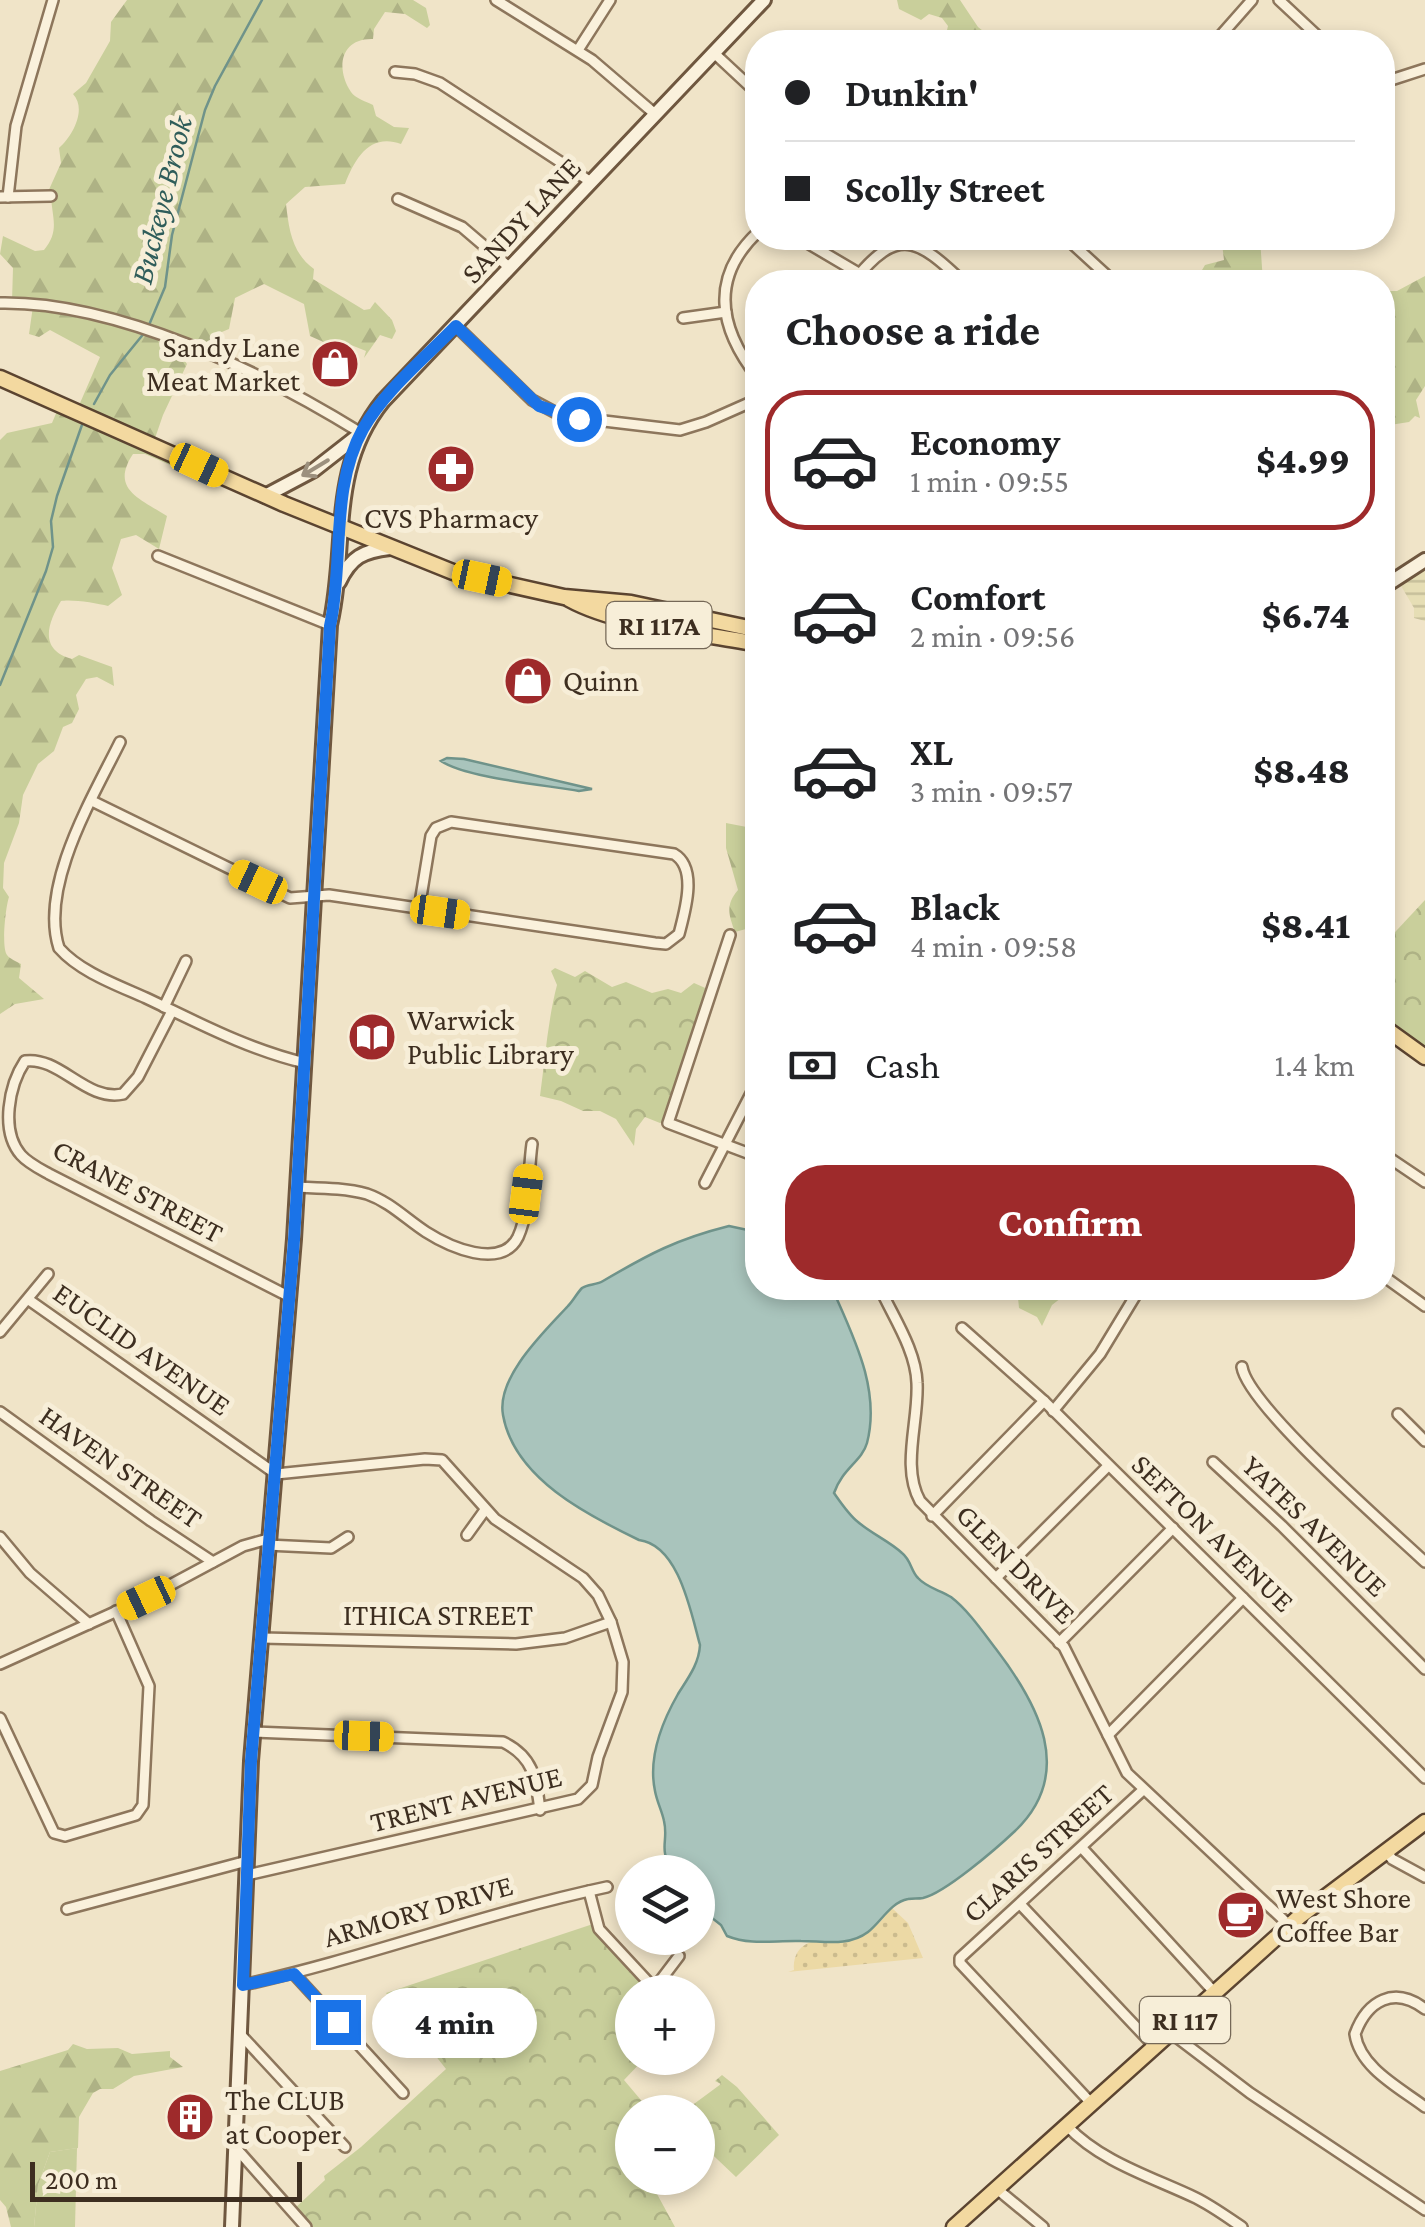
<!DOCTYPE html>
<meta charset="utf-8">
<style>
body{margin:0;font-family:"Crimson Pro",serif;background:#f2f2f2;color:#202124;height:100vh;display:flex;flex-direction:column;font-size:38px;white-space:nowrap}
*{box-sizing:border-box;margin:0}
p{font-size:32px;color:#757577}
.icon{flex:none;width:55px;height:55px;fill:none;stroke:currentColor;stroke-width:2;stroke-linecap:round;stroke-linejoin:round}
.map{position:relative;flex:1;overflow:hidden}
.details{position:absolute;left:745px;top:270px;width:650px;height:1030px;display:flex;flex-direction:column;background:#fff;border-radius:40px;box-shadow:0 5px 15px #0003}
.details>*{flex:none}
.top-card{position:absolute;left:745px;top:30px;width:650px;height:220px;border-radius:40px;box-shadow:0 5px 15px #0003;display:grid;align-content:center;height:220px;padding:0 40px;background:#fff}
.tools{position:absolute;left:615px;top:1855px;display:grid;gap:20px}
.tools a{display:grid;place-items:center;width:100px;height:100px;border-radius:50%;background:#fff;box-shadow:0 5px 15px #0003;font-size:50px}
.scale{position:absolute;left:30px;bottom:25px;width:272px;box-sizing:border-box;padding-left:10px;border:5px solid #3d2e20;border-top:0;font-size:28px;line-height:35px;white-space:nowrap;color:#3d2e20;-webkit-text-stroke:8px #f7eed8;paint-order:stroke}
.end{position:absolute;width:45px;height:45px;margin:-22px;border:12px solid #1a73e8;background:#fff;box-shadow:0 0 0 5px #fff}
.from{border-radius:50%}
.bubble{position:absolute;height:70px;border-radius:35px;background:#fff;box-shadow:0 5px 15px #0003;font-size:32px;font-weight:800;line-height:70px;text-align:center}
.car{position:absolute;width:30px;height:60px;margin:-30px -15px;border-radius:12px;box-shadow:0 0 8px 2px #0007;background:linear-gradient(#f5c518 24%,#345 0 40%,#f5c518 0 76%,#345 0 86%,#f5c518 0)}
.top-card b{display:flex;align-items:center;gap:35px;height:95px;font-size:38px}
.top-card b+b{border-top:2px solid #e0e0e0}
.top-card i{width:25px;height:25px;background:#202124}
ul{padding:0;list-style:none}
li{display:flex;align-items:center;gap:30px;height:140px;margin:0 20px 15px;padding:0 20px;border:5px solid transparent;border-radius:40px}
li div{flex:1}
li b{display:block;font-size:38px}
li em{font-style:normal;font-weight:800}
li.on{border-color:#9e2a2b}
li>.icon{width:90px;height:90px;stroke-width:1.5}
h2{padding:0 40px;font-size:45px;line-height:120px}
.pay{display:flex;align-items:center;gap:25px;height:110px;padding:0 40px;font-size:38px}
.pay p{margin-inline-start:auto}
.action{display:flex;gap:20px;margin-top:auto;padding:20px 40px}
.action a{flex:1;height:115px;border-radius:40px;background:#9e2a2b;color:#fff;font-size:40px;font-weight:800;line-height:115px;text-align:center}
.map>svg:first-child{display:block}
.farmland{fill:url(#farmland-rules)}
.green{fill:#c9cf9b}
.forest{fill:url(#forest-firs)}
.sand{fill:url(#sand-dots)}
.park{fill:url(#park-crowns)}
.water{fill:#a9c4bc;stroke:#6f938a;stroke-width:2.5}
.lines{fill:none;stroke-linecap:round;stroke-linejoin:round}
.stream{stroke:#6f938a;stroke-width:2.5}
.street-casing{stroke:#8d765c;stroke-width:14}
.secondary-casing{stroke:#6f573f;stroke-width:18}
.primary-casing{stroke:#5b4430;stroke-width:19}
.street{stroke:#faf1dc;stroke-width:9}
.secondary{stroke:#faf1dc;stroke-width:12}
.primary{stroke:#f3d9a0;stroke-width:14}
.oneway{stroke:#9c907e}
.route{stroke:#1a73e8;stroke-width:12}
.labels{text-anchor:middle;stroke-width:10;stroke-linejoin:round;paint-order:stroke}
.shield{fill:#f7eed8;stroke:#756857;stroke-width:2.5}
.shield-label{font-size:28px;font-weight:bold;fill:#3d2e20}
.street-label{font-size:30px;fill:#3d2e20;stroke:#f7eed8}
.poi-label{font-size:30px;fill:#3d2e20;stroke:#f7eed8;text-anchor:start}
.water-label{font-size:32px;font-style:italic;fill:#2f5d5a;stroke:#f7eed8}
</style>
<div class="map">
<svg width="1425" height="2227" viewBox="0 0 1425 2227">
<defs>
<pattern id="farmland-rules" width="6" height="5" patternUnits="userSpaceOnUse" patternTransform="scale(2.5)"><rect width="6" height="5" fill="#e6deb5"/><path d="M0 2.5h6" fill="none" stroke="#c6bf9b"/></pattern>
<pattern id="forest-firs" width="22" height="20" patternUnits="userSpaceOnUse" patternTransform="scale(2.5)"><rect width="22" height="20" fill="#c9cf9b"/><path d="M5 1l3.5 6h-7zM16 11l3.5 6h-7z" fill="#aeb285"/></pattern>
<pattern id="sand-dots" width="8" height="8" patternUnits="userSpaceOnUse" patternTransform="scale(2.5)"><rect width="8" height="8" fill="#ecd9a5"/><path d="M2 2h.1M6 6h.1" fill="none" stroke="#cbbb8e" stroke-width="1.8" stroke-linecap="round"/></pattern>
<pattern id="park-crowns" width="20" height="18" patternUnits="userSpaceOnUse" patternTransform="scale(2.5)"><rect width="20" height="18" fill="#c9cf9b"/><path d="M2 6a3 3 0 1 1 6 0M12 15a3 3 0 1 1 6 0" fill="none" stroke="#aeb285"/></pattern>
</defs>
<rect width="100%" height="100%" fill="#f0e4c8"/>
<path class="farmland" d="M1425,560v61l-11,-3v-10l-17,-29z"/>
<path class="green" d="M77,2148l-2,79h-41l4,-42 12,-33z"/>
<g class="forest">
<path d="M127,0h286l13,8 4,17 -3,3 -22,-14 -20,-2 -11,17 -1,10c-34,-1 -37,31 -22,53 4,6 16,10 22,13l3,11 18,11 15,1 -8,16c-31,-11 -46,14 -56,40l-40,3 -19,17c3,26 6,49 28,65l-1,10 51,31 6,-1 5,-7 17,18 4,11 -4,8 -12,-4 -16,23 2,-7 -20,-8 -7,6 -29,-13 -6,-32 -40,-20 -29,14 -6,31 -12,5 -10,16 -21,-6 -4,13 5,7 -24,51 -10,29 29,13 -5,11 -32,-14h-12c-23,35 6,44 34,62l-8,33 -23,-14 -15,4 -9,29 10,27 -14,11c-11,-3 -37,-7 -47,-5 -14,23 -22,49 11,58l7,-4 33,12 2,19 -17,-9 -11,2 -10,16 3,14 -7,14 -9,4 -9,24 -16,13 -15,31 -4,28 -15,40 -1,25 6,9c-3,8 -8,50 -2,58 3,4 9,6 14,9l-2,14 25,21 -29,5 -15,10v-574l7,-7 45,-10 8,-19 17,6 23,-53 -50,-27 -11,7 -10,-3 4,-28 -21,-5 1,-33 -13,-14 3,-18 32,15 9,-1c16,-19 8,-32 7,-54l-4,-2 14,-31 -2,-15c14,-12 28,-39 14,-54l13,-11 24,-42 1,-19z"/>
<path d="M897,0h63l18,27 19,15h-45l-7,-4 3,-12 -6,-8 -13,-4 -8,6 -22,-11z"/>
<path d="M1225,238h35l3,44h-68l10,-17 19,-5 -2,-17z"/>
<path d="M1425,276v110l-9,14 4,18 -5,-2 -6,6 -19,3 -7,11v-127l6,-4 1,-14h7z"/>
<path d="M726,823l31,6v97l-22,6c-6,-17 -10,-27 3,-42l-12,-42z"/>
<path d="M1005,1288h54l2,10 -9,7 -10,21 -5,-9 -18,-9 -1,-10z"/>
<path d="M73,2044l14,5 31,-1 14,6 38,-3v6l13,10 -49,9 -21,13h-13l-7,4 -14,24 -1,31 -28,4 -12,33 -4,42h-23l-5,-20 -6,-7v-129l68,-21z"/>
</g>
<path class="sand" d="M892,1908l16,15 15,35 -135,14 6,-2c-2,-43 51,-26 76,-39 8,-5 16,-16 22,-23z"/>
<g class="park">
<path d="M1425,900v157l-42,-31v-81z"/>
<path d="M555,968l20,9 10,-6 27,16 14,-5 26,11 16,-4 13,4 13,-10 18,8 -45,130 -7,2 -15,-6 -9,12 -2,17 -18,-27 -16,-8h-17l-22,-10 -21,-5c5,-37 8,-77 17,-111l-6,-14z"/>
<path d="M596,1923l60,62 -3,7h-21v66h13l-21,22 27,32h-19v66h42l-17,16 18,33h-368l-14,-17 32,-30 -1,-4 37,-29 85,-78 -60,-76z"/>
<path d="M722,2075l15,12 42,48 -43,42 -38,-36v-29h-15l38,-28 -6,-3z"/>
</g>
<g class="water">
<path d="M447,758l17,1 128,30 -13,2c-33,-6 -113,-13 -138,-30z"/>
<path d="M729,1226l28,6 1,56h74c21,48 49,101 35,155 -5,18 -25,26 -33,50 7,10 15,22 24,29 14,12 31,19 44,31 9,7 9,18 16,25 9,10 22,12 33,19 17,13 32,35 45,52 42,55 80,124 19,182 -18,17 -70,62 -92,67 -5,1 -10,0 -15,1 -17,3 -27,23 -40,33 -20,15 -44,9 -67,9 -26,-1 -49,5 -74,-5l-6,-11 -23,-18v-35h-24c-17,-23 -5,-30 -10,-51 -2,-10 -7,-19 -9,-30 -7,-33 7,-69 23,-97 10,-16 21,-30 22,-49 -9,-32 -21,-100 -61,-105 -52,-25 -125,-62 -136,-125 -7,-38 42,-84 65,-109 5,-5 9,-13 14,-18 6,-4 15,-3 21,-7 46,-27 74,-42 126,-55z"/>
</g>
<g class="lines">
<g class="stream">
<path d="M149,325l16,-38 7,-52 33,-125 10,-24 47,-86"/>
<path d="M94,404l16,-29 35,-43"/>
<path d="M0,685l46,-114 7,-24 -2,-26 6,-25 26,-74"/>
</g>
<g class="street-casing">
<g id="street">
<path d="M496,0l96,60 63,54"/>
<path d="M1279,0l45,42"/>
<path d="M1215,42l37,-42"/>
<path d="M578,50l32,-50"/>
<path d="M714,53l44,41"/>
<path d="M395,72l20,2 25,9 151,99"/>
<path d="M1382,78l12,1 31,-10"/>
<path d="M0,197l51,-1"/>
<path d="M8,197l8,-71 37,-126"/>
<path d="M398,199l64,28 48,41"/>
<path d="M758,232c-49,46 -39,97 0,146"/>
<path d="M799,238l61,36"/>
<path d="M1066,238l48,44"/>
<path d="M853,282c45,-57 65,-43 110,0"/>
<path d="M0,303c117,-2 263,69 361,130"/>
<path d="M683,318l43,-6"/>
<path d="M456,326l76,74 30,16 118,14 26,-8 52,-23"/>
<path d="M158,556l172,69"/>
<path d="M120,742c-27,55 -81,144 -61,206 21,24 58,37 87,50 53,25 101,51 159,65"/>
<path d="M92,801l198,97 39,-3 326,48 11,1 13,-10c6,-23 19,-66 -5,-80l-223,-32 -15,6 -5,8 -12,73"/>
<path d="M730,935l-62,188 90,34"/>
<path d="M164,1007l22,-46"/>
<path d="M172,1011l-34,66 -15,17c-37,8 -63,-38 -98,-33 -16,24 -25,70 -4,94 7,8 19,14 28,19l241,123"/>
<path d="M1382,1153l43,29"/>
<path d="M705,1183l53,-103"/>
<path d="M297,1187c23,1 48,1 70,7 23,8 39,25 59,38 22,14 75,39 92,5 12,-26 10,-65 14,-93"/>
<path d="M1382,1275l43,31"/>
<path d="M880,1288c13,29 36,62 37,95 2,38 -16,84 3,118l144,146 63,126 162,152"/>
<path d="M934,1288l3,2"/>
<path d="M29,1300l247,174 149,-15 17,1 53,59 88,59 15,17 13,27 12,40 -1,30 -24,65 -6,28 -14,14 -331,76"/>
<path d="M962,1328l82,73 381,377"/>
<path d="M0,1332l48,-58"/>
<path d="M1242,1367c6,39 147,161 183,195"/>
<path d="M1053,1411l47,-57 40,-66"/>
<path d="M0,1412l151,109 62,41"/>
<path d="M1398,1414l27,27"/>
<path d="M1213,1462l69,64 143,143"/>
<path d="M932,1516l112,-115"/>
<path d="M467,1535l18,-25"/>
<path d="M0,1537l30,36 59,51"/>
<path d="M267,1545l64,3 17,-11"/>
<path d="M996,1578l112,-112"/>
<path d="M262,1638l254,6 49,-6 46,-16"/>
<path d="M1059,1643l114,-115"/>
<path d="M0,1664l146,-66 97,-52 25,-7"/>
<path d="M0,1718l54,115 11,3 71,-21 7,-10 6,-119 -33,-75"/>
<path d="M254,1732l249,10c31,15 33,37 37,68"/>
<path d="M1108,1735l135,-137"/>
<path d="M1082,1848l133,145"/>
<path d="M1386,1851l6,8 33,18"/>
<path d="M589,1891l10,38 51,55 7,1 22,-29"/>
<path d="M1020,1904l135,143"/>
<path d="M67,1909l180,-48"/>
<path d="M294,1974l109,119"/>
<path d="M243,1985c122,-27 241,-72 364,-98"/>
<path d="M1425,2009c-31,-24 -58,-8 -70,25 5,34 45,54 70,73"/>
<path d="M1171,2033l79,60 175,117"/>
<path d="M240,2034l105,113"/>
<path d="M1092,2104l-132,-141v-5l183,-168"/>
<path d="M1067,2126c34,36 85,51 129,72 16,8 31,19 46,29"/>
<path d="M235,2147l71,80"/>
<path d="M997,2189l46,38"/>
</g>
</g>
<g class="secondary-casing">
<g id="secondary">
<path d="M265,496l49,-26 41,-32"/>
<path d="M339,582c12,-25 24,-31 51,-34"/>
<path d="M1382,588l43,-28"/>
<path d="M232,2227l19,-466 43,-522 36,-614c18,-79 -2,-156 53,-224l381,-401"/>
</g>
</g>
<g class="primary-casing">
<g id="primary">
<path d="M0,378l284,126 169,68 111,25 67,6 127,27"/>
<path d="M569,599c49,27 133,34 189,45"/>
<path d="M1382,1026l43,31"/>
<path d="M954,2227l345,-310 126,-95"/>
</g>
</g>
<use href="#street" class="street"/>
<use href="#secondary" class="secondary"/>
<use href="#primary" class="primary"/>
</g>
<defs><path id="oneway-shaft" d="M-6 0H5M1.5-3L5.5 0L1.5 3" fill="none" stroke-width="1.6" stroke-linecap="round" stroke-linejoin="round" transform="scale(2.5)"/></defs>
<use class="oneway" href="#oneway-shaft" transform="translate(315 468) rotate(149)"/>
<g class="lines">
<path class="route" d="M338,2022l-44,-48 -51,11 8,-224 43,-521 36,-614c14,-64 0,-138 33,-197 22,-39 62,-71 93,-103l83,80 40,13"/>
</g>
<defs>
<g id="shop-disc" transform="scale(2.5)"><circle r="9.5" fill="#9e2a2b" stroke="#f7eed8"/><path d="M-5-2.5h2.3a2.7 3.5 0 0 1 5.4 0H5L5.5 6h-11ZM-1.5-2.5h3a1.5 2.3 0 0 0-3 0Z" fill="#fff"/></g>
<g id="pharmacy-disc" transform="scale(2.5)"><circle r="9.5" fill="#9e2a2b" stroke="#f7eed8"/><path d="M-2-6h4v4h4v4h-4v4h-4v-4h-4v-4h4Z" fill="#fff"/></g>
<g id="library-disc" transform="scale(2.5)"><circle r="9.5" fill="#9e2a2b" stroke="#f7eed8"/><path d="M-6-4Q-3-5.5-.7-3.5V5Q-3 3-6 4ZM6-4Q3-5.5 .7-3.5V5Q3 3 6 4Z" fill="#fff"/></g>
<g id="cafe-disc" transform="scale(2.5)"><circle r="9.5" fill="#9e2a2b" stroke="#f7eed8"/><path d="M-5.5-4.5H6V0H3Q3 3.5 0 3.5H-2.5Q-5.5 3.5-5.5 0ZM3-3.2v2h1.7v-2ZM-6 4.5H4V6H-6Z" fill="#fff"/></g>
<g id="building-disc" transform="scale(2.5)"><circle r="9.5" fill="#9e2a2b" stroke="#f7eed8"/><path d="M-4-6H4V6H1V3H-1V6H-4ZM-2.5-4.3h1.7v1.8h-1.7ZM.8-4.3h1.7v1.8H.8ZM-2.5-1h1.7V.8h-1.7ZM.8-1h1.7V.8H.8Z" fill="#fff"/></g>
</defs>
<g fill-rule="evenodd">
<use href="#shop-disc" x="335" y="364"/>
<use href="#pharmacy-disc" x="451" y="469"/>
<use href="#shop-disc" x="528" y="681"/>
<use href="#library-disc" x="372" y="1037"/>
<use href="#cafe-disc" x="1241" y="1915"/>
<use href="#building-disc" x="190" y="2117"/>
</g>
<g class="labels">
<g class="shield">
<rect x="606.5" y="602" width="105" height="46" rx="8"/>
<rect x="1140" y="1997" width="90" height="46" rx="8"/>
</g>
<g class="shield-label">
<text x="659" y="635">RI 117A</text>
<text x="1185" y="2030">RI 117</text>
</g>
<g class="street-label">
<text transform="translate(521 220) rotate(-47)" y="10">SANDY LANE</text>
<text transform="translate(138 1191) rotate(28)" y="10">CRANE STREET</text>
<text transform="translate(142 1349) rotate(35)" y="10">EUCLID AVENUE</text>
<text transform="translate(121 1467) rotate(35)" y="10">HAVEN STREET</text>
<text transform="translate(1315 1526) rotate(44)" y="10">YATES AVENUE</text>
<text transform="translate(1213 1533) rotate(44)" y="10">SEFTON AVENUE</text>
<text transform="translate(1016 1564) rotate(45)" y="10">GLEN DRIVE</text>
<text x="438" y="1625">ITHICA STREET</text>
<text transform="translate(466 1799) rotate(-14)" y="10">TRENT AVENUE</text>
<text transform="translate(1038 1853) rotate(-42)" y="10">CLARIS STREET</text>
<text transform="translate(418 1911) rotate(-16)" y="10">ARMORY DRIVE</text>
</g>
<g class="poi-label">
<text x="300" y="357" text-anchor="end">Sandy Lane<tspan x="300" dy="34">Meat Market</tspan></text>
<text x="451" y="528" text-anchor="middle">CVS Pharmacy</text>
<text x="563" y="691">Quinn</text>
<text x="407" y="1030">Warwick<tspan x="407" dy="34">Public Library</tspan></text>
<text x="1276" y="1908">West Shore<tspan x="1276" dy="34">Coffee Bar</tspan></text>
<text x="225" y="2110">The CLUB<tspan x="225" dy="34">at Cooper</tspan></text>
</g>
<g class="water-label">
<text transform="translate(161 200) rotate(-76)" y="11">Buckeye Brook</text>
</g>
</g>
</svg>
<div class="tools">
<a><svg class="icon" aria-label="layers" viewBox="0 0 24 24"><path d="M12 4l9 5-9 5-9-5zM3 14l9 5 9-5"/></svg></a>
<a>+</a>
<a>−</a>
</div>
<div class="scale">200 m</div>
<i class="end from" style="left:579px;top:419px"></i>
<i class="end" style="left:338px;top:2022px"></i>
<div class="bubble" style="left:372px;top:1988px;width:165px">4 min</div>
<i class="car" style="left:199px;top:465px;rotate:115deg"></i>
<i class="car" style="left:482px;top:578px;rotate:102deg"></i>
<i class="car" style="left:258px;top:882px;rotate:295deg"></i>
<i class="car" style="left:440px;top:912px;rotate:98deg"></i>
<i class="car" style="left:526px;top:1194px;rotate:7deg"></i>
<i class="car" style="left:146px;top:1598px;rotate:245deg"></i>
<i class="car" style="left:364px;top:1736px;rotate:92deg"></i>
<div class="top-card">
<b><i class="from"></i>Dunkin'</b>
<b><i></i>Scolly Street</b>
</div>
<section class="details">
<h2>Choose a ride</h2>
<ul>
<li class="on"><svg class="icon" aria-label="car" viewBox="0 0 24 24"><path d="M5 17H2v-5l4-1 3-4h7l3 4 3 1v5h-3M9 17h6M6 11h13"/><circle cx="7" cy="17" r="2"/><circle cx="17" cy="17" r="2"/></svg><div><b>Economy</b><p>1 min · 09:55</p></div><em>$4.99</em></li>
<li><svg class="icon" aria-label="car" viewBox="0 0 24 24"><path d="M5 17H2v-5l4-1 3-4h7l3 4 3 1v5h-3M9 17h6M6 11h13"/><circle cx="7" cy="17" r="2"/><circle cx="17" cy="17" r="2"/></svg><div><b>Comfort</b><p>2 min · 09:56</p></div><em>$6.74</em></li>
<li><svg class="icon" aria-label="car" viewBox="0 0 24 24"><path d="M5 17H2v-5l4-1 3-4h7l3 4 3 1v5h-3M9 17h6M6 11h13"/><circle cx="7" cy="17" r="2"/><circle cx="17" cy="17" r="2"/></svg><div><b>XL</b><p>3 min · 09:57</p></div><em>$8.48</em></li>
<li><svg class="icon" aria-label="car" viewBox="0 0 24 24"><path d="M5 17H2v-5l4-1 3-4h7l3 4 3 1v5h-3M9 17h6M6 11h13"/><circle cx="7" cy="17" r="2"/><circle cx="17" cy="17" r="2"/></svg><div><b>Black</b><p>4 min · 09:58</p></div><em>$8.41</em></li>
</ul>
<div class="pay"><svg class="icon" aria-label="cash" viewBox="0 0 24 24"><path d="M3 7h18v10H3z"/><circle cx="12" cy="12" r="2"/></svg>Cash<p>1.4 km</p></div>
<div class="action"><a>Confirm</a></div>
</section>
</div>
